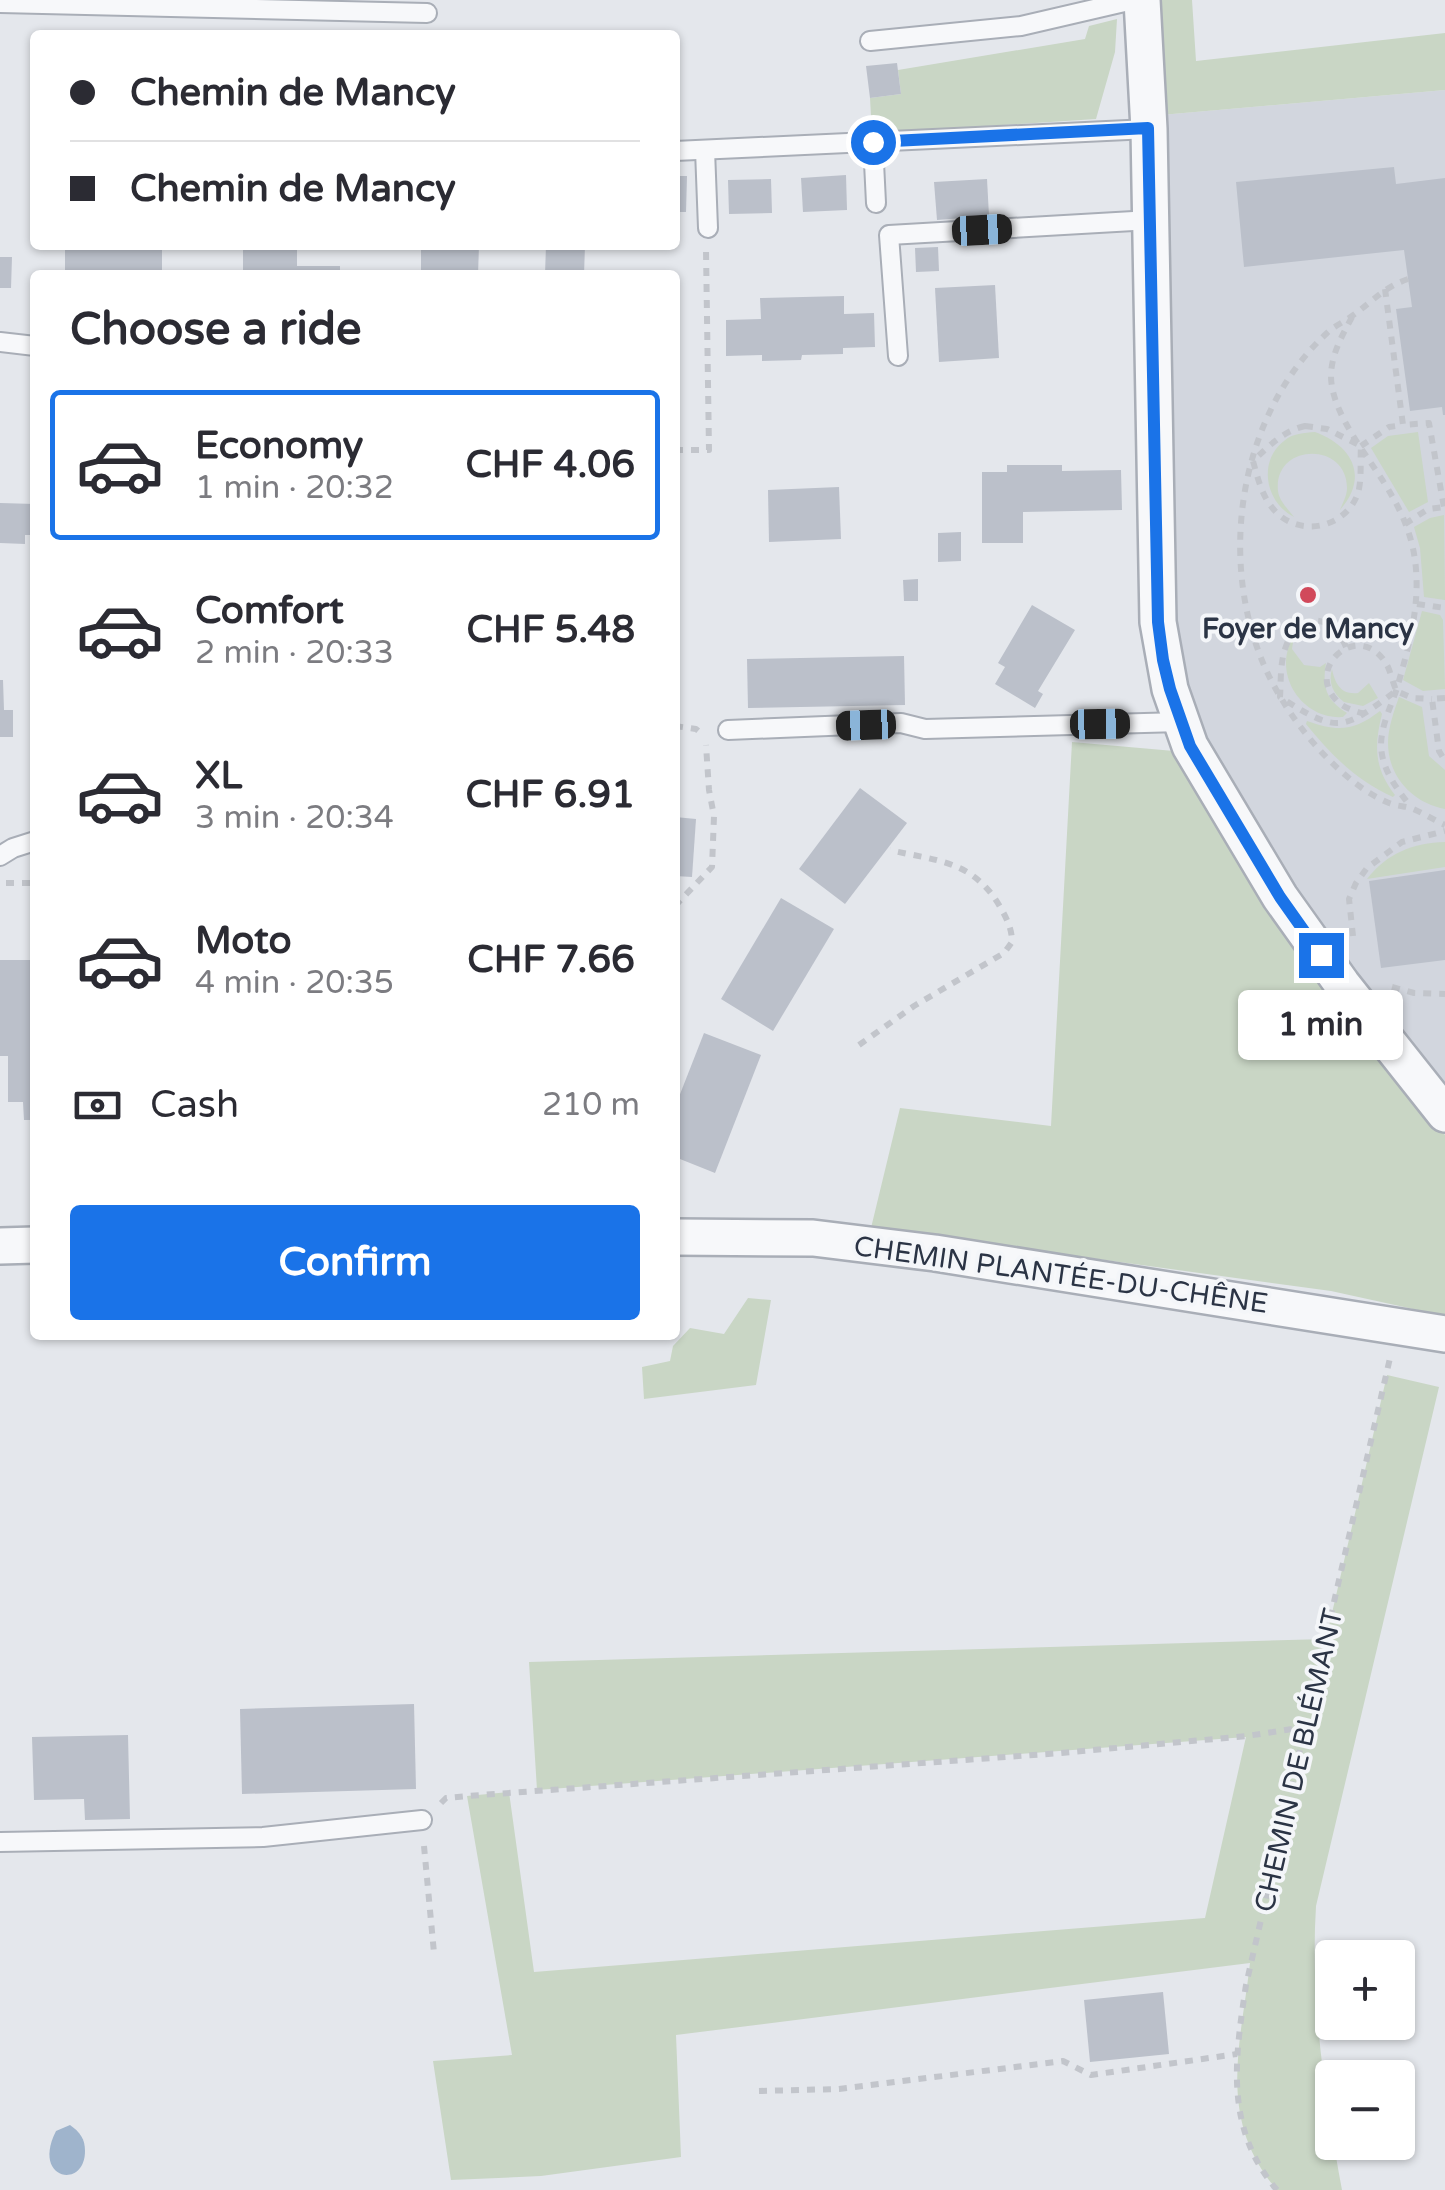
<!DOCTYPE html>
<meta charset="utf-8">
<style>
body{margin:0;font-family:"Varela Round",sans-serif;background:#f7f7f7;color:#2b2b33;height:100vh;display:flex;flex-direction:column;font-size:38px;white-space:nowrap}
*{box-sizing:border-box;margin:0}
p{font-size:32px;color:#7c7c81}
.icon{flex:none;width:55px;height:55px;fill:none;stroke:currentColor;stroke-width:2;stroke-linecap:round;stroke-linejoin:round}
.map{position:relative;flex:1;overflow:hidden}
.side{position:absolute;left:30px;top:270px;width:650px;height:1070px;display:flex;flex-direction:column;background:#fff;border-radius:10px;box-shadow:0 2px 8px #0004}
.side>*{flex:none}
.banner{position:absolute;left:30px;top:30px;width:650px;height:220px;border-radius:10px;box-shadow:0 2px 8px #0004;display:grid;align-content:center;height:220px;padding:0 40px;background:#fff}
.buttons{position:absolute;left:1315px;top:1940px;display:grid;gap:20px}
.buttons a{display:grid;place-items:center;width:100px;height:100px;border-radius:10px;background:#fff;box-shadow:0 2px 8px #0004;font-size:50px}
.end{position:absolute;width:45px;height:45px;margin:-22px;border:12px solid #1a73e8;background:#fff;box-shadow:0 0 0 5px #fff}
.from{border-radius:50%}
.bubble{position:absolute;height:70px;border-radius:10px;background:#fff;box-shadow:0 2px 8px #0004;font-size:32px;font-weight:800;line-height:70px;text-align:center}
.car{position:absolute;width:30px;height:60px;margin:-30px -15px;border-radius:12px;box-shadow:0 0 8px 2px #0007;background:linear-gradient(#222 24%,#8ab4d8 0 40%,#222 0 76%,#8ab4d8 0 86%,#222 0)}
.banner b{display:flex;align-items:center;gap:35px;height:95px;font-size:38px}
.banner b+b{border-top:2px solid #e1e1e2}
.banner i{width:25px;height:25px;background:#2b2b33}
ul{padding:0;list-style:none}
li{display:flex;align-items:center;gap:30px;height:150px;margin:0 20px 15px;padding:0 20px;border:5px solid transparent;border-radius:10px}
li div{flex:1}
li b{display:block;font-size:38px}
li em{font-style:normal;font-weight:800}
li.current{border-color:#1a73e8}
li>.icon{width:90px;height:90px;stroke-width:1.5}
h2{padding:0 40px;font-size:45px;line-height:120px}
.pay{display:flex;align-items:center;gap:25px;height:110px;padding:0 40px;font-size:38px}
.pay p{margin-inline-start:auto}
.button{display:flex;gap:20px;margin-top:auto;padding:20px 40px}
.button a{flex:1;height:115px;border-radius:10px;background:#1a73e8;color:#fff;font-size:40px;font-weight:800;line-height:115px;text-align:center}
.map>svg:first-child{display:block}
.built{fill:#d2d6de}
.green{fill:#c9d6c5}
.water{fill:#9fb4cc}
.building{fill:#bbc0ca}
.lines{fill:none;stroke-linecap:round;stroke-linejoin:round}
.service-casing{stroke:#a9aeb7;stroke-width:22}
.minor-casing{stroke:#a9aeb7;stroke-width:40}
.path{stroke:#c2c5cb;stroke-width:6;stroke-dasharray:8 8;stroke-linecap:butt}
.service{stroke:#f7f8fa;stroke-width:18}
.minor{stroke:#f7f8fa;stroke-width:35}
.route{stroke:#1a73e8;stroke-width:12}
.poi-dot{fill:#d1495b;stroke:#f4f6f9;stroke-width:4}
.labels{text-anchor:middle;stroke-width:8;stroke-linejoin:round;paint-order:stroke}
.poi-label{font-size:28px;font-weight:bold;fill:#2b3445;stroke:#f4f6f9}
.street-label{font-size:28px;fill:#2b3445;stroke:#f4f6f9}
</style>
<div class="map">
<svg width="1445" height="2190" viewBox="0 0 1445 2190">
<rect width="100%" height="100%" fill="#e4e7ec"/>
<path class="built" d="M1445,90v997l-94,-113 -92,-140 -68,-123 -19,-90 -11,-506z"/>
<g class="green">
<path d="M1159,0h33l4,61 249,-28v57l-284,25z"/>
<path d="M1117,19l-2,33 -19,67 -232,15 7,-18 -1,-18 31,-4 -3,-24 187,-31 4,-13z"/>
<path d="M1315,432c38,14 54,45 25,78 2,-6 7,-14 7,-22 0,-47 -74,-45 -69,3 1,10 11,19 16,26 -28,-14 -37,-55 -10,-76 9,-8 20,-8 31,-9z"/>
<path d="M1418,432l10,70 -19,10 -38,-64 17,-12z"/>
<path d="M1444,515l1,85 -21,-3 -4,-49 -6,-21 16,-9z"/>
<path d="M1422,611l18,4 3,5 2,69 -22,2 -20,-11z"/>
<path d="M1294,636l-2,13 12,16 16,2 6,-4c-4,24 0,37 21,50l-4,4c-42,3 -72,-45 -49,-81z"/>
<path d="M1332,669c3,15 9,26 26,24l11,-10 9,15 -15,8 -19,-4c-11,-8 -16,-20 -12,-33z"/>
<path d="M1399,697l23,10 7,49 16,14v39c-32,-6 -57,-32 -57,-66 0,-15 6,-32 11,-46z"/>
<path d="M1380,711l2,3c-8,32 -8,54 13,81l-2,2c-36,-16 -63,-43 -87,-73l1,-3c31,11 47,10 73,-10z"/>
<path d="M1072,742l102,9 163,250 108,134v181l-114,-25 -460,-63 29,-120 151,18z"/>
<path d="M1445,842v25l-78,12c20,-26 46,-36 78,-37z"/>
<path d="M748,1298l23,2 -15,85 -112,14 -2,-32 28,-6 3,-15 17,-18 34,6z"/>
<path d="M1387,1375l52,12 -123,519c-6,95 9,191 26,284h-65c-61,-71 -36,-146 -27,-227l-574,72 5,122 -140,19 -90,4 -18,-119 79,-6 -45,-259 42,-4 25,180 671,-54 41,-181 -709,53 -8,-128 797,-23z"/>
</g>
<path class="water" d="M70,2125c10,7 15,14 15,26 0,39 -54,29 -29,-20z"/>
<g class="building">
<path d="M897,63l4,31 -31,4 -4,-32z"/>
<path d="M1394,167l2,17 49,-6v237h-2l-1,-8 -32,4 -14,-102 16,-2 -8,-57 -160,17 -8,-85z"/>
<path d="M846,175l1,35 -44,2 -2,-34z"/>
<path d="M675,176h12l-1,36h-11z"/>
<path d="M771,179l1,34 -43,1 -1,-34z"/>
<path d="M987,179l2,37 -52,4 -3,-38z"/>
<path d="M65,245l97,3v27h-97z"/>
<path d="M243,245h54v21h43v9h-97z"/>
<path d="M421,245h58l-1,30h-57z"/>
<path d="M546,245h39l-1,30h-39z"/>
<path d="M938,247l1,24 -23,1 -1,-24z"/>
<path d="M0,257h12l-1,31h-11z"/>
<path d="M995,285l4,73 -60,4 -4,-74z"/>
<path d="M844,296v18l30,-1 1,34 -32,1v6l-41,1 -1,5 -39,1v-6l-36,1v-36l35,-1 -1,-21z"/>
<rect x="675" y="390" width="5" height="56"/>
<path d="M1007,465h55v6l59,-1 1,40 -99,2v31h-41v-71h25z"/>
<path d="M839,487l2,52 -72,3 -1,-52z"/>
<path d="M0,503l35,1v31h-10v9l-25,-1z"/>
<path d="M961,532v29l-23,1v-29z"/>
<path d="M918,579v22h-14l-1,-21z"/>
<path d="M1032,605l43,25 -37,61 5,3 -8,14 -40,-24 10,-17 -7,-4z"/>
<path d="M904,656l1,49 -157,3 -1,-49z"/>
<path d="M0,680h3l1,30h9v27h-13z"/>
<path d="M860,788l47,35 -62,81 -46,-35z"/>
<path d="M675,817l21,2 -4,58 -17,-1z"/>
<path d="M1445,870v90l-64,8 -12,-87z"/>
<path d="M781,898l53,31 -61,102 -52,-32z"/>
<path d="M0,960h35v160h-11l-1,-18h-15v-46h-8z"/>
<path d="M704,1033l57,22 -46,118 -40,-16v-50z"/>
<path d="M414,1704l2,85 -174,5 -2,-85z"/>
<path d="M128,1735l2,84 -45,1 -1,-21 -50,1 -2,-63z"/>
<path d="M1163,1992l6,62 -79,8 -6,-62z"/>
</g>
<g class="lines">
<g class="service-casing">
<g id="service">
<path d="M0,3l427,10"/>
<path d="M870,41l151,-15 112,-26"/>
<path d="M873,142l3,61"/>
<path d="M705,150l3,78"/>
<path d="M675,151l474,-22"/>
<path d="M0,342l35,4"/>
<path d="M898,356l-9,-121 262,-15"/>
<path d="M728,730l173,-7 24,6 256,-7"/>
<path d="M0,856l13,-8 22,-7"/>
<path d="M0,1842l263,-5 159,-17"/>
</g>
</g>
<g class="minor-casing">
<g id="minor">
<path d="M1142,0l7,129 9,493 12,67 20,57 90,151 62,87 103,130"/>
<path d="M675,1237l138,1 122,15 510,81"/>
<path d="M0,1246l35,-1"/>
</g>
</g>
<g class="path">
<path d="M1408,279c-24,8 -36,23 -56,37 -8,6 -18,10 -25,17 -96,89 -114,254 -46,365 23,39 66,88 108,105 7,3 15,3 22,5 12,5 23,12 34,17"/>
<path d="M1385,289l18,136 26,-2 16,90"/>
<path d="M1352,317c-10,19 -20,36 -21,57 -1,41 42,87 61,122 11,19 20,41 23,64 6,44 -6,86 -18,128 -6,19 -16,37 -16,58 1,24 16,43 30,61"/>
<path d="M1305,426l22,3 34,17c-1,15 1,33 -3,47 -12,35 -58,45 -83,18 -13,-14 -17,-32 -22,-50 16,-15 30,-30 52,-35z"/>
<path d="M1361,446l28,-19 14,-2"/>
<path d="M675,450h34l-3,-200"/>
<path d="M1405,524l23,-15 16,-2"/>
<path d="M1417,604l28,4"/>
<path d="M1346,647c-15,-36 -49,-35 -61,2 -5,15 -4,33 -5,48 58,37 62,34 116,-6l17,7 19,1"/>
<path d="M1445,698l-13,1 7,52 6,10"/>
<path d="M1365,714c-10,-3 -22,-6 -29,-14 -32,-34 26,-83 52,-33 3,7 5,16 8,23"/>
<path d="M675,726l21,3 6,5"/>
<path d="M6,883h29"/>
<path d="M675,906l37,-39 2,-51 -5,-26 -3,-45"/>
<path d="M1353,936l-4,-37 7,-16 11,-15 35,-26 43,-11"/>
<path d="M1392,987l22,6 31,1"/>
<path d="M859,1045l55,-39 90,-53 8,-11c0,-14 -6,-25 -13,-37 -27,-45 -63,-44 -109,-55"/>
<path d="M441,1803l5,-5 21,-2 594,-43 186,-17 58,-9"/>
<path d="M424,1846l10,107"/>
<path d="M759,2091l80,-2 224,-28 28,14 146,-21"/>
<path d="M1277,2190c-53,-62 -42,-132 -31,-205l144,-627"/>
</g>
<use href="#service" class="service"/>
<use href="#minor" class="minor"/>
</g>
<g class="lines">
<path class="route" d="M873,142l275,-14 10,494 5,38 7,29 20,57 90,151 41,58"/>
</g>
<circle class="poi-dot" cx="1308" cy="595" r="10"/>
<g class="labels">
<g class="poi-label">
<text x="1308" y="638">Foyer de Mancy</text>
</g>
<g class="street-label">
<text transform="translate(1061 1274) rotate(8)" y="10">CHEMIN PLANTÉE-DU-CHÊNE</text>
<text transform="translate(1298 1760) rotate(-77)" y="10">CHEMIN DE BLÉMANT</text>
</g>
</g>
</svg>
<div class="buttons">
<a>+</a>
<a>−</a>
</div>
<i class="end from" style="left:873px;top:142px"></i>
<i class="end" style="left:1321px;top:955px"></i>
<div class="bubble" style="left:1238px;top:990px;width:165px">1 min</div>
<i class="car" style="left:982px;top:230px;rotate:87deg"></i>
<i class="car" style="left:1100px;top:724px;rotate:89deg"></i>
<i class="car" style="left:866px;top:725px;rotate:268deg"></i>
<div class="banner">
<b><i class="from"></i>Chemin de Mancy</b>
<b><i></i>Chemin de Mancy</b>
</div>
<section class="side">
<h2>Choose a ride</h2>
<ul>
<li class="current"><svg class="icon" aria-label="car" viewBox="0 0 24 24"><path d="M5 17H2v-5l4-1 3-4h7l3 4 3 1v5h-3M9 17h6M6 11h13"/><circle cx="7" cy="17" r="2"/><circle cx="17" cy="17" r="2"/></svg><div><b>Economy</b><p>1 min · 20:32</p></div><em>CHF 4.06</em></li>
<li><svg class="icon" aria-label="car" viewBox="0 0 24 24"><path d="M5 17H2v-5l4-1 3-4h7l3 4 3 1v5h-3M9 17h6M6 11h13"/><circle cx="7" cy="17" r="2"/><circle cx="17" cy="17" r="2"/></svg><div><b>Comfort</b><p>2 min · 20:33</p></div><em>CHF 5.48</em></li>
<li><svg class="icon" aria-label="car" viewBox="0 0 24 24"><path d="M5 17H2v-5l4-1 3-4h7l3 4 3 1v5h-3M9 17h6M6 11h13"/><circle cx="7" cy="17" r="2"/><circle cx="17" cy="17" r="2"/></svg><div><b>XL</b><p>3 min · 20:34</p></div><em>CHF 6.91</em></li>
<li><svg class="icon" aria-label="car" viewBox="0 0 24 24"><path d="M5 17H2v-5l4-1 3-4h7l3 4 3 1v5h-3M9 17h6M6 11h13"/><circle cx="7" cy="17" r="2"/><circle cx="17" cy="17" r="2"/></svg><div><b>Moto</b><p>4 min · 20:35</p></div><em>CHF 7.66</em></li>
</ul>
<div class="pay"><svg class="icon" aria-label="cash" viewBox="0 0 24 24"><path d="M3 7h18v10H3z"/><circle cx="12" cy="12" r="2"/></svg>Cash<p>210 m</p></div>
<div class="button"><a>Confirm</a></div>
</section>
</div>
